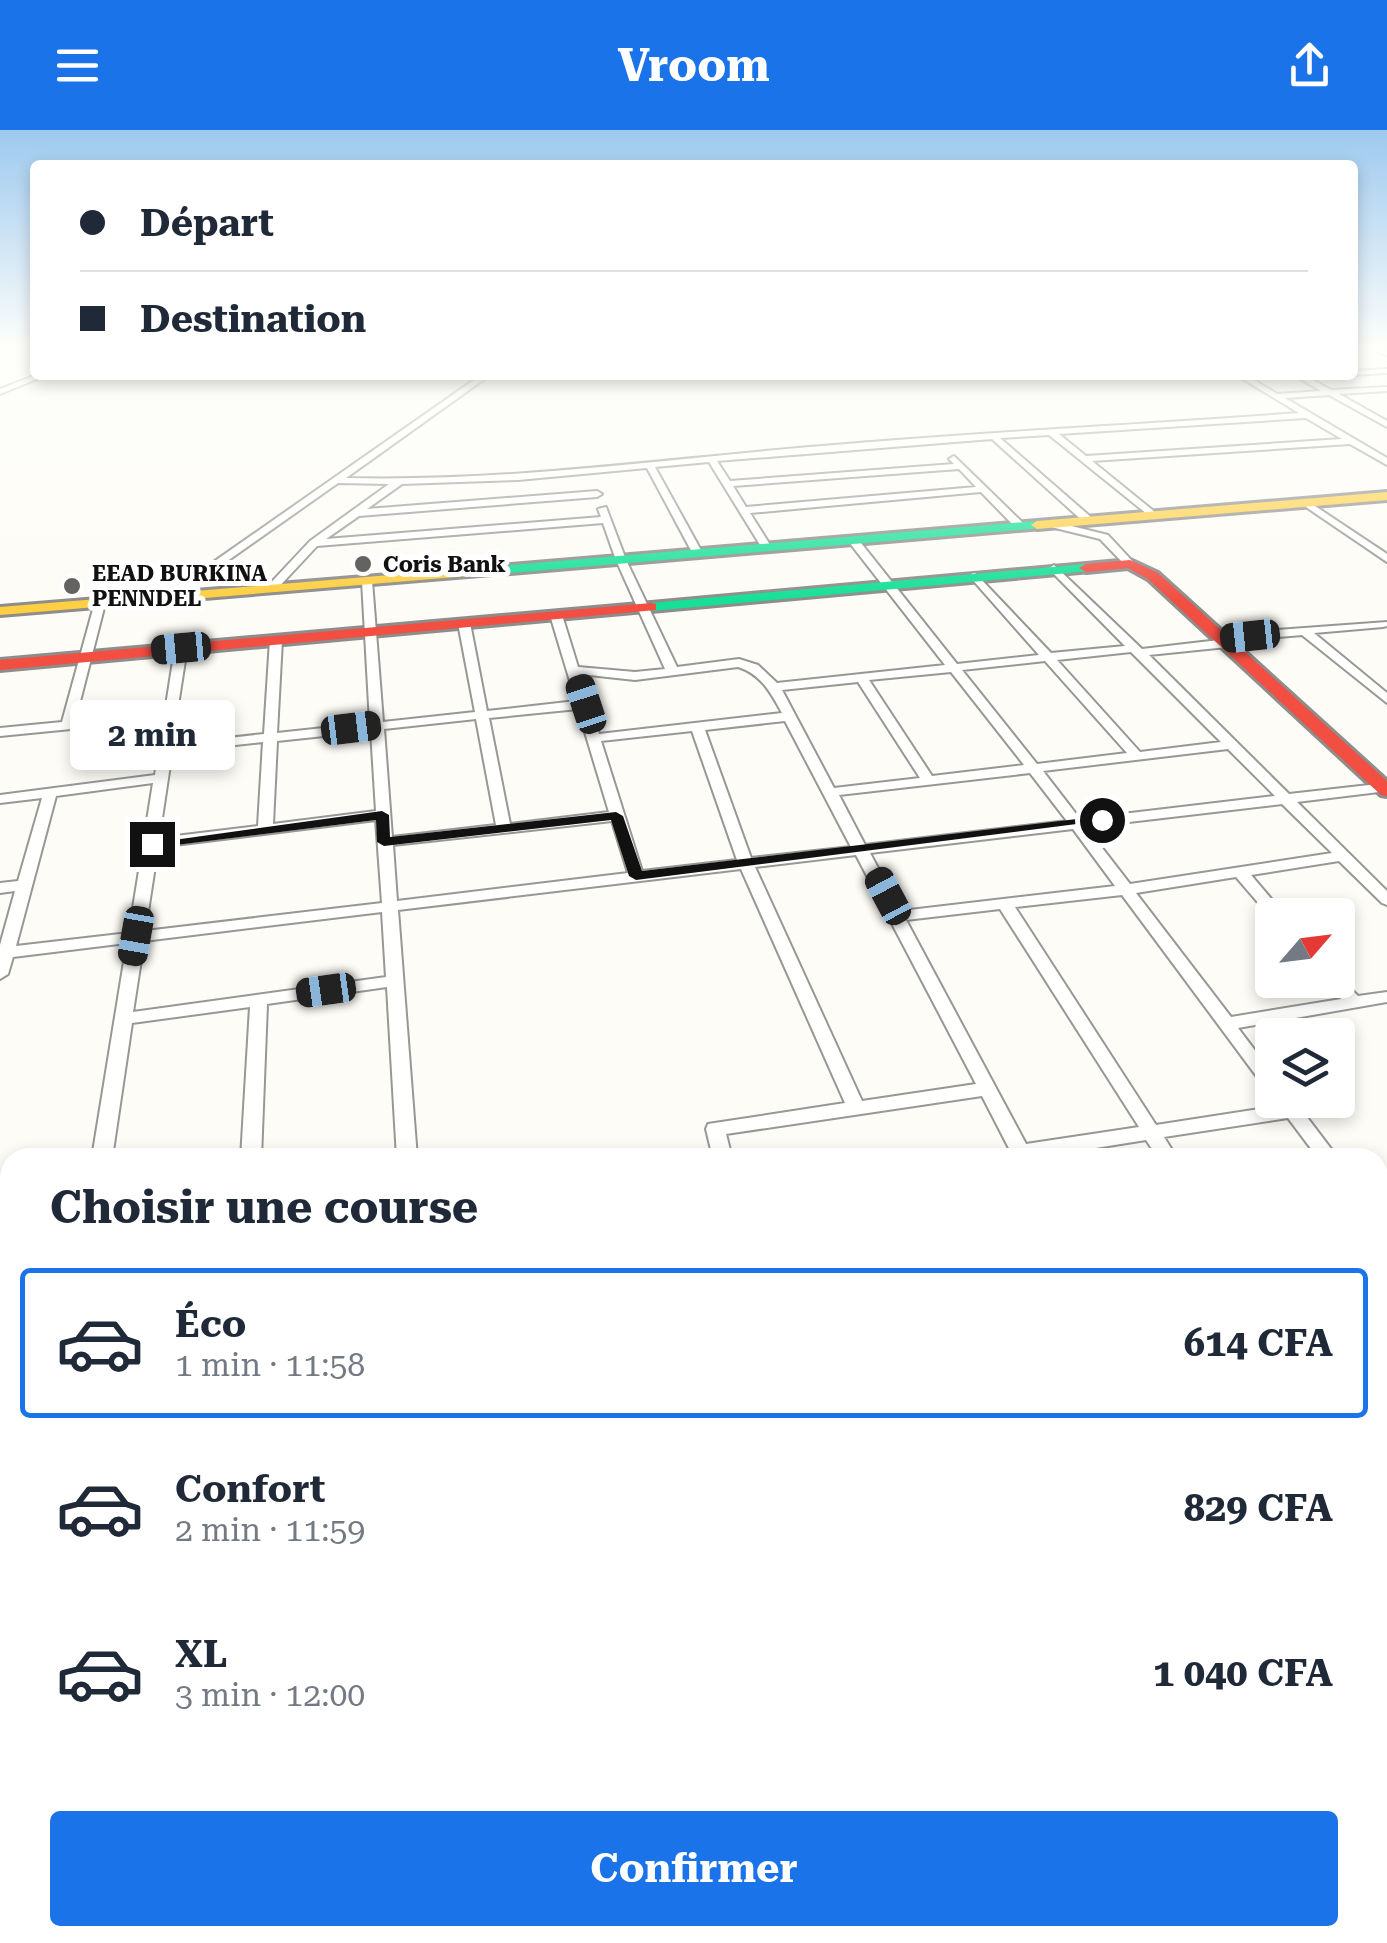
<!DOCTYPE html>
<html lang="fr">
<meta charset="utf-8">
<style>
body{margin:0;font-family:"Roboto Serif",serif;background:#f2f2f3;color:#1f2937;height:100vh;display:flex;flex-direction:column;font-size:38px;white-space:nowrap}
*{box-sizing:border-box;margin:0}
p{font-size:32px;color:#747a83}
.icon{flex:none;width:55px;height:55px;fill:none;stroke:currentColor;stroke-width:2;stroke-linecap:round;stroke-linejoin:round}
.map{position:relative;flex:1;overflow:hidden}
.drawer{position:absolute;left:0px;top:1018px;width:1388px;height:798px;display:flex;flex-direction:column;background:#fff;border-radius:30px 30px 0 0;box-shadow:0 5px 15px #0003}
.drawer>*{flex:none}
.banner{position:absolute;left:30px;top:30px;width:1328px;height:220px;border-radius:10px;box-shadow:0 5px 15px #0003;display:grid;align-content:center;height:220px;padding:0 50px;background:#fff}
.needle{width:65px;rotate:62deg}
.buttons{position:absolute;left:1255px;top:768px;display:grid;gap:20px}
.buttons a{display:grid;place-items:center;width:100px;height:100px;border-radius:10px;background:#fff;box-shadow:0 5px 15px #0003;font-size:50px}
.end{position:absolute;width:45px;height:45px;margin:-22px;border:12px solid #111;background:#fff;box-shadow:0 0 0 5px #fff}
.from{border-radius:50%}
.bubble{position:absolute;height:70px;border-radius:10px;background:#fff;box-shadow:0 5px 15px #0003;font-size:32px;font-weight:700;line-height:70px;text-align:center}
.car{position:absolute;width:30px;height:60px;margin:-30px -15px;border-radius:12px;box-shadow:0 0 8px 2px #0007;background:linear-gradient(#222 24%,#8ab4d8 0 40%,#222 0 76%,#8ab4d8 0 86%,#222 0)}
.banner b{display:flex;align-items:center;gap:35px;height:95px;font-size:38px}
.banner b+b{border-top:2px solid #e0e1e3}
.banner i{width:25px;height:25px;background:#1f2937}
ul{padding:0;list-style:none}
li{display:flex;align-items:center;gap:30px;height:150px;margin:0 20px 15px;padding:0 30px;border:5px solid transparent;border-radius:10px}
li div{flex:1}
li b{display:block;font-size:38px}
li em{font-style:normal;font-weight:700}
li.on{border-color:#1a73e8}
li>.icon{width:90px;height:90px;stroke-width:1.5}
h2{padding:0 50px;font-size:45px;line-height:120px}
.primary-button{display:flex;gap:20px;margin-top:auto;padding:20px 50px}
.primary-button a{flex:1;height:115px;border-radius:10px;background:#1a73e8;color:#fff;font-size:40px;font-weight:700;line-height:115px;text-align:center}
header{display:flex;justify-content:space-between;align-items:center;height:130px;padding:0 50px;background:#1a73e8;color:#fff;font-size:45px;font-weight:700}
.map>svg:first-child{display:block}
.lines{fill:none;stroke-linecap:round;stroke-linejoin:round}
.street-casing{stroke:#979795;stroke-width:4}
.fast-casing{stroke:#8e8d8b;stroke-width:6}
.slow-casing{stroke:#8e8d8b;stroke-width:6}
.jam-casing{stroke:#8e8d8b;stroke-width:6}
.street{fill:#fffffe;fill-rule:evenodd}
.fast{fill:#16e098;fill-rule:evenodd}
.slow{fill:#ffcf43;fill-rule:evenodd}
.jam{fill:#f24e42;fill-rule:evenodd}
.route{fill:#111}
.poi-dot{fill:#646362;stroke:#fff;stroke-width:4}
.labels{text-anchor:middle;stroke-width:10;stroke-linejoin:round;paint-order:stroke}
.far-poi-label{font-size:22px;font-weight:bold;fill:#111;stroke:#fff;text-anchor:start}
</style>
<header><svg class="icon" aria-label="menu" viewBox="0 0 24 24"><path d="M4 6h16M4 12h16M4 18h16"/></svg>Vroom<svg class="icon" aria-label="share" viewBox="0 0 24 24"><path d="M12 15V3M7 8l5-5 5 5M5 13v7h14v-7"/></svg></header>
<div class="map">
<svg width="1387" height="1813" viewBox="0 0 1387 1813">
<rect width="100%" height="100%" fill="#fdfcf7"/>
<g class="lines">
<g class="street-casing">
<g id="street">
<path d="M1371,218l16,2v5l-15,-5z"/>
<path d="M1387,239v4l-35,2h-1l1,-4z"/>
<path d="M36,245h11l-47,19v-5z"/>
<path d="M481,245h9l-144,103c160,4 317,-19 476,-32 159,-14 318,-21 477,-33l-63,-38h10l31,19 44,-3 -27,-16h10l27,15 56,-3v4l-48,3 48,27v6l-58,-32 -44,3 102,60v7l-37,-21 -258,17 64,52v4l-4,1 -103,-83 -49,3 93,81v4h-8l-93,-84 -275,22 13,20 224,-17 -5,-5 5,-3 70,68v4h-8l-35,-36 -231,21 22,35 -5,3 -5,-3 -53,-86 -54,5 48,87 -5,3 -5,-3 -46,-86 -129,12 -116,4 -35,25 230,-18 5,3 -5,3 -238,19 -33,23 275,-22 -3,-8 8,-2 20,53 51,107 62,-8 19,6 19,18 168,-18 -96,-123v-4h8l100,126 82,-9 -68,-77v-4l4,-1 76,80 74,-7 -75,-76 -1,-2 5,-3 88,84 77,-9v-4l4,-2 164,-12v4l-4,1 -69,6 73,60v10l-85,-68 -71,6v5l-4,1 -78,8 140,139 98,-11v8l-90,11 90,89v14l-5,-2 -43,-42 -88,14 34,40h-13v4l-36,-42 -100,16 95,124 110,-18 -15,-19h12v-4l20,20 29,-4v10l-149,26 34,45v18l-6,-2 -144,-194 -107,12 141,218 123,-19v-6h15l44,58h-20l-30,-40 -124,19 13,21h-19l-12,-18 -113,18h-19l-32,-62 -256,38 6,24h-19l-7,-29 2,-5 137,-21 -104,-234 -343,41 19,248h-20l-10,-171 -120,17 -6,154h-20l9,-151 -118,16 -20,135h-20l35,-215 -114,14 -5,17 -8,5v-34l15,-54 -15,2v-10l18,-2 24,-83 -42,5v-8l155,-20 8,-55 -163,16v-8l62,-6 33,-120 10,2 -30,117 90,-9 10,-64 6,-4 6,4 -10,64 2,3 -6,29 91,-10 6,-94 6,-4 6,4 -5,93 93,-10 -8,-142 5,-3 5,3 11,141 92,-10 -17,-89 6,-3 6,3 17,88 89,-10 -26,-86 6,-3 6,3 16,52 57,5 30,-3 -49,-109 -13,-37 -286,23 -43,46h-8v-4l44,-47 79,-57 -51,-1 -166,117 -10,-2zM1306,288l36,21 -256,17 -27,-22zM959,339l17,18 -230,20 -13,-21zM1131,522l90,90 -81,10 -83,-92zM1045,531l82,92 -90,11 -75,-94zM738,537c23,7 33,26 44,46l-183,21 -9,-27 2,-3 -3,-3 -9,-27 55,6zM951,542l73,93 -92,11 -63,-96zM858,552l62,96 -86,10 -52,-98zM578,579l31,103 -99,12 -21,-106zM476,589l20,106 -104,12 -8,-108zM785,591l66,126 -100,11 -46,-128zM371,601l5,80 -103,13 4,-83zM692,601l45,129 -95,11 -41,-130zM263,612l-5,84 -99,12 13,-86zM1228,619l47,47 -195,23 -37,-48zM1030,643l37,48 -202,24 -26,-50zM153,653l-24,150 -113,13 40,-150zM1282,674l50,49 -202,31 -44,-57zM376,690l6,83 -237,28 13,-84zM612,691l16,52 -231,28 -4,-56zM1073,699l42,57 -214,25 -31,-58zM856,725l120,229 -114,17 -107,-234zM1000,779l139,218 -113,17 -120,-224zM382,782l4,65 -253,35 11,-71z"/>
<path d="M1306,370l81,54v8l-84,-57 -2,-2z"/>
<path d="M1051,391l57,14 27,29 -9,2 -26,-27 -53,-13v-4z"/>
<path d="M1378,1080l9,5v23l-9,-6z"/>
<path d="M10,1098v16l-10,1v-16z"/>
<path d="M10,1174v18l-10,1v-18z"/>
<path d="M1387,1253v20l-9,2v-20z"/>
<path d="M10,1271v20l-10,2v-20z"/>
<path d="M1387,1387v50l-9,4v-48z"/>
<path d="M1378,1528l9,3v33l-9,-4z"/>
<path d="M10,1546v82l-10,5v-82z"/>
<path d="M10,1735v30l-10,2v-30z"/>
<path d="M1387,1781v31l-55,1 3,-8h43v-20z"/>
<path d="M453,1805h30l1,8h-30z"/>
<path d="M943,1805h30l3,8h-30z"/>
</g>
</g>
<g class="fast-casing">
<g id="fast">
<path d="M1037,391l5,1v6l-543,46 -7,-4 7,-4z"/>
<path d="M1086,434l5,1v6l-440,40 -7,-4 7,-4z"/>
</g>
</g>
<g class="slow-casing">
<g id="slow">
<path d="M1387,362v8l-350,29 -6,-4 6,-4z"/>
<path d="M499,436l5,1v6l-504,42v-8z"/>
</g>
</g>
<g class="jam-casing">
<g id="jam">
<path d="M1130,430l28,13 229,208v15l-6,-1 -233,-216 -20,-11 -42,4 -7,-4 7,-4z"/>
<path d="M651,473l5,1v6l-656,60v-10z"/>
</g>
</g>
<use href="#street" class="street"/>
<use href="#fast" class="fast"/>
<use href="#slow" class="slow"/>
<use href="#jam" class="jam"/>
</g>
<linearGradient id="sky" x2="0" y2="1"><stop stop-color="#9dc9ee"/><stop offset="0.46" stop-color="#fefefb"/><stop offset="1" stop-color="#fefefb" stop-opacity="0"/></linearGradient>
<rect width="1387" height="471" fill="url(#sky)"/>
<path class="route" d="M382,681l7,4 1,22 226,-25 7,4 19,55 460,-55 6,4 -472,60 -7,-4 -18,-56 -227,26 -7,-4 -1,-22 -224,28 -7,-4z"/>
<g class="poi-dot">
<circle cx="363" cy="434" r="10"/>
<circle cx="72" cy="456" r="10"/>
</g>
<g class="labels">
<g class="far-poi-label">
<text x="383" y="442">Coris Bank</text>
<text x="92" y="451">EEAD BURKINA<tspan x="92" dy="25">PENNDEL</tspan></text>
</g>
</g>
</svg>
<div class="buttons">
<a><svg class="needle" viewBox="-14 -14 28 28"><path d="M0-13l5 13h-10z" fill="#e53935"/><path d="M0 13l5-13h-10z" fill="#747a83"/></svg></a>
<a><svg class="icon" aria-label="layers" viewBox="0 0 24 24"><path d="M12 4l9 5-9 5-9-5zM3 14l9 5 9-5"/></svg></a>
</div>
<i class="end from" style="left:1102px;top:690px"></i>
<i class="end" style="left:152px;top:714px"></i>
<div class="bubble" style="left:70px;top:570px;width:165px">2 min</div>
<i class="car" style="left:1250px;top:506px;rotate:264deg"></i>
<i class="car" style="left:181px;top:518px;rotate:265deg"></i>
<i class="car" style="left:586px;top:574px;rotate:342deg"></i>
<i class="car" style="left:351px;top:598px;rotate:83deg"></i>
<i class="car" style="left:888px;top:766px;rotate:332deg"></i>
<i class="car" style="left:136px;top:806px;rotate:190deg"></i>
<i class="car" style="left:326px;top:860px;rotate:262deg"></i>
<div class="banner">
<b><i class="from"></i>Départ</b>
<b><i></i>Destination</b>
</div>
<section class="drawer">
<h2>Choisir une course</h2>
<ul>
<li class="on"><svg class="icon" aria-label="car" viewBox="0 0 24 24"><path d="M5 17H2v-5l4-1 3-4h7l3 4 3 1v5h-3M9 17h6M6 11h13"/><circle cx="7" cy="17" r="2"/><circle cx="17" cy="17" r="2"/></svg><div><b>Éco</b><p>1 min · 11:58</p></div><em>614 CFA</em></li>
<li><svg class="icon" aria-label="car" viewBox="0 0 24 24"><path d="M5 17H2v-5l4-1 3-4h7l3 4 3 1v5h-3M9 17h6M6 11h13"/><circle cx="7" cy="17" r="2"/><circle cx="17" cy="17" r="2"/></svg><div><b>Confort</b><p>2 min · 11:59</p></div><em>829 CFA</em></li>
<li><svg class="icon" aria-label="car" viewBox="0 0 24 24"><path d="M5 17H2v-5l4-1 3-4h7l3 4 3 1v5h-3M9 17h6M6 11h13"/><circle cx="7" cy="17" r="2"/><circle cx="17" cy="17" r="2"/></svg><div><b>XL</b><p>3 min · 12:00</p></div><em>1 040 CFA</em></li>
</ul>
<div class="primary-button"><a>Confirmer</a></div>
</section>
</div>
